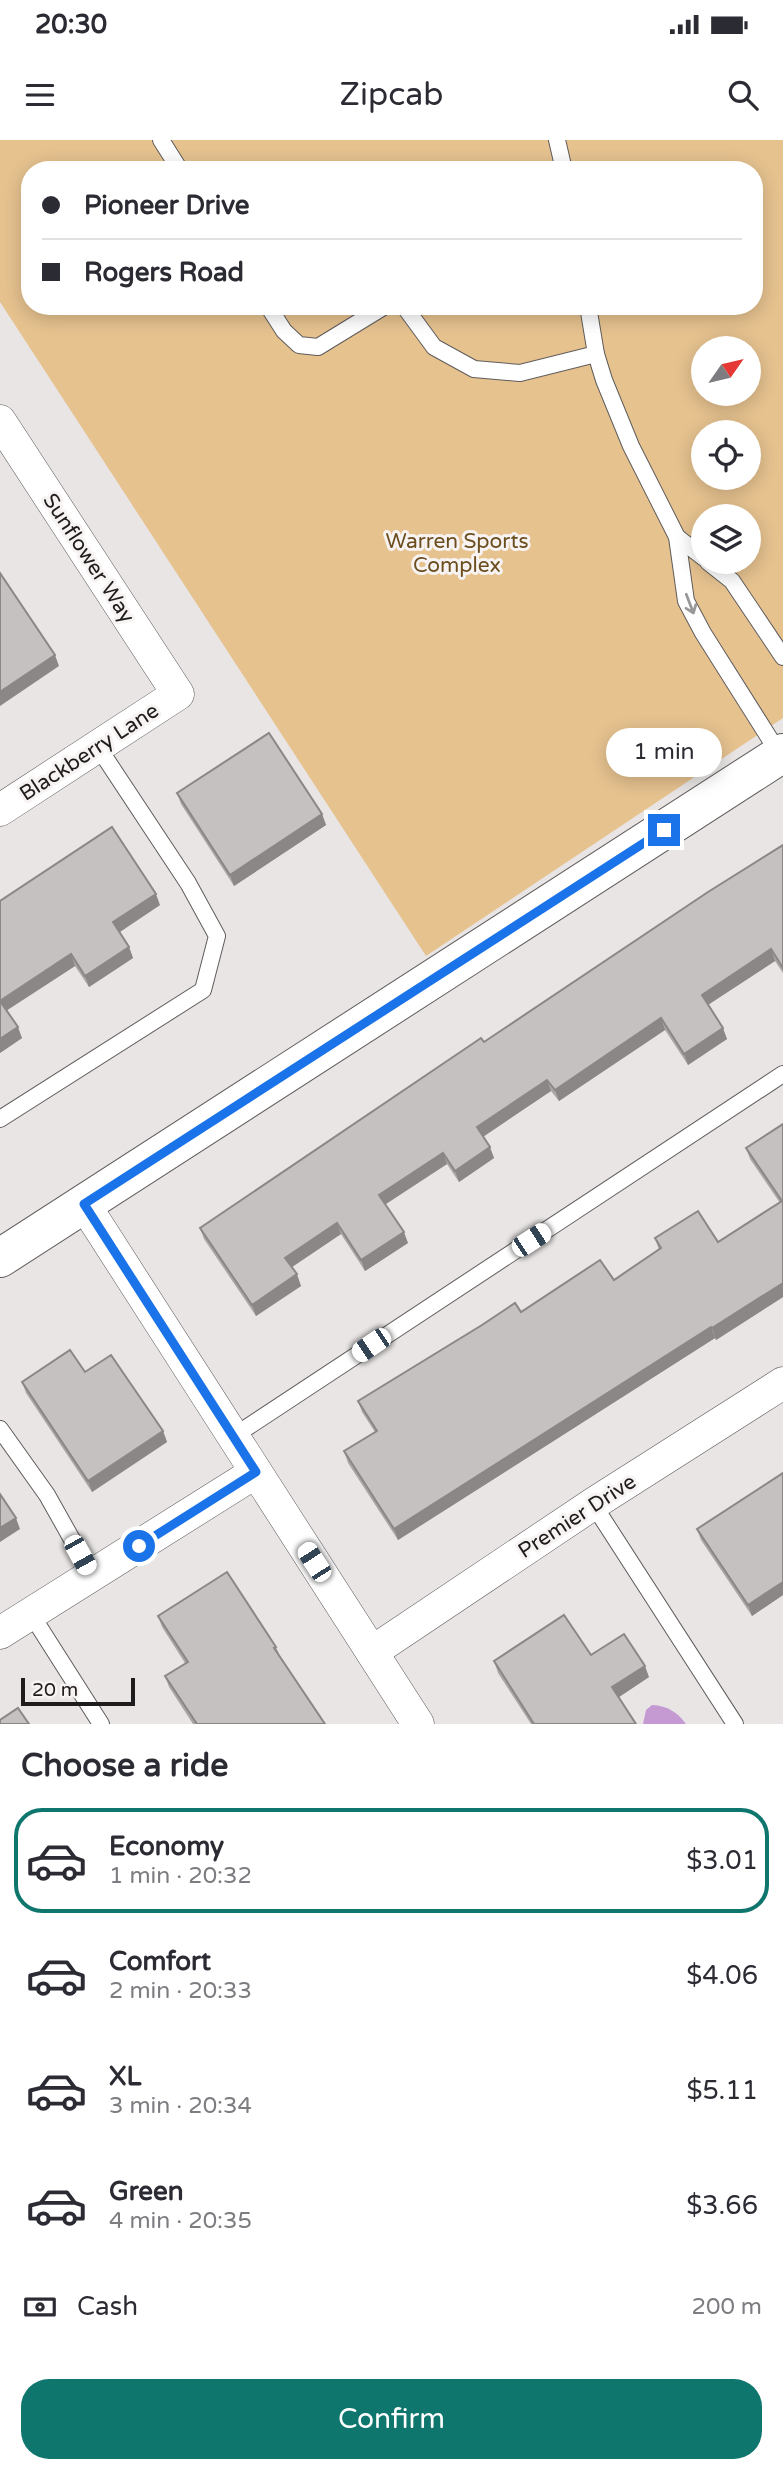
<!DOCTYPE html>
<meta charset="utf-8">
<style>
body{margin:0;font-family:"Varela Round",sans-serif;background:#f7f7f7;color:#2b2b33;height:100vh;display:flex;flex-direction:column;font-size:26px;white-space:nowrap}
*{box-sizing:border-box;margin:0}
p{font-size:23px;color:#7c7c81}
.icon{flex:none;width:38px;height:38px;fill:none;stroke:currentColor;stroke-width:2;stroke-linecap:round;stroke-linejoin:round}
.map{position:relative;height:1584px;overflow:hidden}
.side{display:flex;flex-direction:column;background:#fff;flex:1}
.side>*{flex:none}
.top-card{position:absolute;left:21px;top:21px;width:742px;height:154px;border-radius:28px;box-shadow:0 4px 18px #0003;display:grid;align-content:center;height:154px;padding:0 21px;background:#fff}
.needle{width:46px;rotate:56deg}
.buttons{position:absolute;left:691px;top:196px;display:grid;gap:14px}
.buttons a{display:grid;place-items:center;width:70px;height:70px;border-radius:50%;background:#fff;box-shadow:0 4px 18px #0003;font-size:35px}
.scale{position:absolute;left:21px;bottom:18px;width:114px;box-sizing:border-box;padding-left:7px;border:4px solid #1e1c1c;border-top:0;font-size:19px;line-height:24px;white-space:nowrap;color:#1e1c1c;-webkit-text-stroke:5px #f7f3f2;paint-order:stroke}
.end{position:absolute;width:32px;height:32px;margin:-16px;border:9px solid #1a73e8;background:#fff;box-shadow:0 0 0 4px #fff}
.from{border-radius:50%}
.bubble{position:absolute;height:49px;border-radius:24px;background:#fff;box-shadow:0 4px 18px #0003;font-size:23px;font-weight:600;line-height:49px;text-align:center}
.car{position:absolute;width:21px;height:42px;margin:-21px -10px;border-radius:9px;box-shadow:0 0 5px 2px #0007;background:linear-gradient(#fff 24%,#345 0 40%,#fff 0 76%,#345 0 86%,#fff 0)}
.top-card b{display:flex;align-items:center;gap:24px;height:66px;font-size:26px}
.top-card b+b{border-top:2px solid #e1e1e2}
.top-card i{width:18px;height:18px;background:#2b2b33}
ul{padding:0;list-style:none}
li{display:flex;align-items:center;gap:21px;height:105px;margin:0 14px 10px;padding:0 7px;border:4px solid transparent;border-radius:28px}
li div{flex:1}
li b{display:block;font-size:26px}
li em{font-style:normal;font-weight:600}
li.active{border-color:#0f766e}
li>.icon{width:63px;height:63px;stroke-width:1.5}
h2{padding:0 21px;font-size:32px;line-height:84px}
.pay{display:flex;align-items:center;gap:18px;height:77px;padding:0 21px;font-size:26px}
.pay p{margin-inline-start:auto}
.primary-button{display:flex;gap:14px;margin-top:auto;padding:14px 21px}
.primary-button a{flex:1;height:80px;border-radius:28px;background:#0f766e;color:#fff;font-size:28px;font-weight:600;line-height:80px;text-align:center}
.status{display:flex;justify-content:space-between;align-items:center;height:49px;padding:0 35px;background:#fff;direction:ltr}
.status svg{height:19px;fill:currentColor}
header{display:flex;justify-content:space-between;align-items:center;height:91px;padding:0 21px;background:#fff;font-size:32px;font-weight:600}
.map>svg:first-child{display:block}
.green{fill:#e6c28f;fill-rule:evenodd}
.water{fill:#c599d2}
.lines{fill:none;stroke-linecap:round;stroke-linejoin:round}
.service-casing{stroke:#605c5c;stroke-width:18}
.minor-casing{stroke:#605c5c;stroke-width:33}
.tertiary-casing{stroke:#605c5c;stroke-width:40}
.service{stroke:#fff;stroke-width:16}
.minor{stroke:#fff;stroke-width:32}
.tertiary{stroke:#fff;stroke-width:38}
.wall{fill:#a9a6a5}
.shaded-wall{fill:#8a8786}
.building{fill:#c5c1c0;stroke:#8a8786;stroke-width:2}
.oneway{stroke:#9a9999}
.route{stroke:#1a73e8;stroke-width:9}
.labels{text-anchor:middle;stroke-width:6;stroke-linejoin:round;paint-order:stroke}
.park-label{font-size:21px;fill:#6b4d1e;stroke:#f7f3f2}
.street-label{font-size:21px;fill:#1e1c1c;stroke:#f7f3f2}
</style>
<div class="status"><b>20:30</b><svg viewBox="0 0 49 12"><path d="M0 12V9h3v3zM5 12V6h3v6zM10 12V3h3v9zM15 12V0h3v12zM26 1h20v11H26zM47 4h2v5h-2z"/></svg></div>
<header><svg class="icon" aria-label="menu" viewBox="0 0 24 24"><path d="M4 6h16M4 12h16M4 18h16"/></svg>Zipcab<svg class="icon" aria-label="search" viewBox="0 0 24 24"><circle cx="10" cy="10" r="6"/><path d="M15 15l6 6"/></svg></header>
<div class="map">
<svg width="783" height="1584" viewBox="0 0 783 1584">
<rect width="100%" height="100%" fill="#e9e5e5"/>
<path class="green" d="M0,0h783v578l-357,238 -426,-654zM30,30h724v136h-724zM704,208h45v46h-45zM704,292h45v46h-45zM704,376h45v46h-45z"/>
<path class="water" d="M652,1565c16,1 25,7 34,19h-43l3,-14z"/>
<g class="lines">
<g class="service-casing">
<g id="service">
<path d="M161,0l19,30"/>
<path d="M557,0l7,30"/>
<path d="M268,166l16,25 15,14 19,2 67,-41"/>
<path d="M404,166l30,41 40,22 46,4 76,-19"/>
<path d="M588,166l8,48 8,26 27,66 46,91 9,64 17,32 77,122"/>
<path d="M677,397l27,21"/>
<path d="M708,422l24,19 51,76"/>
<path d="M0,979l203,-129 14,-54 -29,-53 -90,-136"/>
<path d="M0,1289l47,66 45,80"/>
<path d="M234,1296l549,-362"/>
<path d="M593,1364l142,220"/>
<path d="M31,1474l70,110"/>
</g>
</g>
<g class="minor-casing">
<g id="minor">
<path d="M0,281l178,273 -178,116"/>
<path d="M84,1064l334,520"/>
<path d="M0,1493l256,-161"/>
<path d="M372,1512l221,-148 190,-121"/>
</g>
</g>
<g class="tertiary-casing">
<path id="tertiary" d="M0,1118l783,-505"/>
</g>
<use href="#service" class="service"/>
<use href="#minor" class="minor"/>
<use href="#tertiary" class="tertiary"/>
</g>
<g class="wall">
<path d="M177,653l145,21 4,11 -92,61 -53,-82z"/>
<path d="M783,705v128l-8,-12 -67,44 19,34 -39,26 -23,-35 -106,71 -8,-10 -68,46 11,21 -35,24 -12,-18 -62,40 23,39 -43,28 -24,-37 -49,33 9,19 -45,30 -52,-77 -4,-11z"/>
<path d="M0,761l160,4 -41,27 10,15 4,11 -44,29 -14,-21 -69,45 16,27 -22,15z"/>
<path d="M783,984v173l-67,43 -1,-2 -317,202 -50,-77 -4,-12 31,-19 -13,-20 -4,-11 163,-89 93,-32 45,-30 -4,-12 63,4 62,-39 -30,-44 -4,-11z"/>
<path d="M85,1232l78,59 4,11 -75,50 -66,-99 -4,-11z"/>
<path d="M783,1333v122l-31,21 -51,-76 -4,-11z"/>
<path d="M158,1476l118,31 4,9 45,68h-132l-24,-37 -4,-11 20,-13 -23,-36z"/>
<path d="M494,1521l155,16 -30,20 17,27h-105l-33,-51z"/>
</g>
<g class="shaded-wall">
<path d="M55,515l4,11 -59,40v-14z"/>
<path d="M322,674l4,11 -92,61 -4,-11z"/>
<path d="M156,754l4,11 -43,29 -4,-12z"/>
<path d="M129,807l4,11 -44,29 -4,-11z"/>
<path d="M771,809l4,12 -69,45 -4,-11z"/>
<path d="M71,814l4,12 -71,46 -4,-11z"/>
<path d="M661,878l4,12 -106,71 -4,-11z"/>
<path d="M18,887l4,11 -22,15v-14z"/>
<path d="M723,888l4,11 -39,26 -4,-11z"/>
<path d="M547,940l4,11 -70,47 -4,-11z"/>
<path d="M490,1007l4,11 -35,24 -4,-11z"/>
<path d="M443,1013l4,11 -64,42 -4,-11z"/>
<path d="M337,1083l4,11 -52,35 -4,-11z"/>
<path d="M404,1092l4,11 -43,28 -4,-11z"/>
<path d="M297,1134l4,12 -45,30 -4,-11z"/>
<path d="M783,1143v14l-67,43 -4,-12z"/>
<path d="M711,1187l4,11 -317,202 -4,-11z"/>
<path d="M163,1291l4,11 -75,50 -4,-11z"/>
<path d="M16,1378l4,11 -20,13v-14z"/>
<path d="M783,1442v13l-31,21 -4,-11z"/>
<path d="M645,1526l4,11 -33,22 -4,-12z"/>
</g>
<g class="building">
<path d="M0,433l55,82 -55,37z"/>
<path d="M269,593l53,81 -92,61 -53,-82z"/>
<path d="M112,687l44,67 -43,28 16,25 -44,29 -14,-22 -71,47 18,26 -18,12v-138z"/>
<path d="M783,705v123l-12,-19 -69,46 21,33 -39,26 -23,-36 -106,72 -8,-10 -70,47 13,20 -35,24 -12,-18 -64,42 25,37 -43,28 -24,-37 -52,35 12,16 -45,31 -52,-77 281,-190 3,4 224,-150z"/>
<path d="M783,984v159l-71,45 -1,-1 -317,202 -50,-78 33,-20 -19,-30 124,-76 33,-22 6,9 79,-52 14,20 47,-32 -6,-10 43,-27 20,31 64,-41 -36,-53z"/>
<path d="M70,1210l15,22 26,-17 52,76 -75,50 -66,-99z"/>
<path d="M783,1333v109l-35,23 -51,-76z"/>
<path d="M0,1354l16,24 -16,10z"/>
<path d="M227,1432l49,75 -2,1 51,76h-128l-32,-48 23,-14 -30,-46z"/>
<path d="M564,1475l27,40 33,-21 21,32 -33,21 24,37h-102l-40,-63z"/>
<path d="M18,1568l11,16h-29v-4z"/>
</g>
<defs><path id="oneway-shaft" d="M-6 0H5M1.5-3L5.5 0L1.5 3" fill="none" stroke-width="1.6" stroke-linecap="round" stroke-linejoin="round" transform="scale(1.75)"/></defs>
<use class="oneway" href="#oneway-shaft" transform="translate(690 464) rotate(69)"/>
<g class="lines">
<path class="route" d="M139,1406l117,-74 -172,-268 580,-374"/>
</g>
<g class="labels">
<g class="park-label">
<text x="457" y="408">Warren Sports<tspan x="457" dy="24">Complex</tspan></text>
</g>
<g class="street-label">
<text transform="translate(89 418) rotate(57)" y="7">Sunflower Way</text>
<text transform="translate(89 612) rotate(-33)" y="7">Blackberry Lane</text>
<text transform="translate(577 1376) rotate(-33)" y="7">Premier Drive</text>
</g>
</g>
</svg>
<div class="buttons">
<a><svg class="needle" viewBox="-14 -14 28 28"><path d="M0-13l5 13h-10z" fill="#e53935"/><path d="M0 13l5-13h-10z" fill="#7c7c81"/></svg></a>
<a><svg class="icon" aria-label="locate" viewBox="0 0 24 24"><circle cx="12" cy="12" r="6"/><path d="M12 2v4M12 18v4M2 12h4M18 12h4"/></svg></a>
<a><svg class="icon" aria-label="layers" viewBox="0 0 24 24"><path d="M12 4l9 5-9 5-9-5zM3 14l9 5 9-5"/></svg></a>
</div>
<div class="scale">20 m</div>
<i class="end from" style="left:139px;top:1406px"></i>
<i class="end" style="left:664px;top:690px"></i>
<div class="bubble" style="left:606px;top:588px;width:116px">1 min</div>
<i class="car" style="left:531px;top:1100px;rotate:57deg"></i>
<i class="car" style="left:371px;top:1205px;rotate:236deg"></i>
<i class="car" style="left:80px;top:1415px;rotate:151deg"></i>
<i class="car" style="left:314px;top:1422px;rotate:327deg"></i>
<div class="top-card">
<b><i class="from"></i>Pioneer Drive</b>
<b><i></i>Rogers Road</b>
</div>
</div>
<section class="side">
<h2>Choose a ride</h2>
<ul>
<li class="active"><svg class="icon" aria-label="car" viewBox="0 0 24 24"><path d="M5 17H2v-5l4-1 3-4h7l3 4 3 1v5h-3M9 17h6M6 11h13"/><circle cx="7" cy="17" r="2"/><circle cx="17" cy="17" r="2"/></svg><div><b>Economy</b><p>1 min · 20:32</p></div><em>$3.01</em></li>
<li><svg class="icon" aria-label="car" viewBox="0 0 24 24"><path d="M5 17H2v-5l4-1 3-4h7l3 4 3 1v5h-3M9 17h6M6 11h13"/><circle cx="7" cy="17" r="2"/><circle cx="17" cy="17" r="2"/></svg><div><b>Comfort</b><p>2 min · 20:33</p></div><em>$4.06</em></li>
<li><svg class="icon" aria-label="car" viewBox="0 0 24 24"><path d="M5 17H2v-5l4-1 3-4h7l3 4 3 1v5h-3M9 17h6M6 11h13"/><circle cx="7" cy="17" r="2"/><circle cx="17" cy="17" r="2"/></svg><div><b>XL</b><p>3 min · 20:34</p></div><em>$5.11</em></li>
<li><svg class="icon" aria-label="car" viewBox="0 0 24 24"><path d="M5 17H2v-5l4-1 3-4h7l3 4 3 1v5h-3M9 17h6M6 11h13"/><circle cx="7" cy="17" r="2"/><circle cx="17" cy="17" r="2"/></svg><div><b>Green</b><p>4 min · 20:35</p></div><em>$3.66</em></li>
</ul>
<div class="pay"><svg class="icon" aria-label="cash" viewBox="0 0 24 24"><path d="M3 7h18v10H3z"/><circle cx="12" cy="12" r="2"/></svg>Cash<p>200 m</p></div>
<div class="primary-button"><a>Confirm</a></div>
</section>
